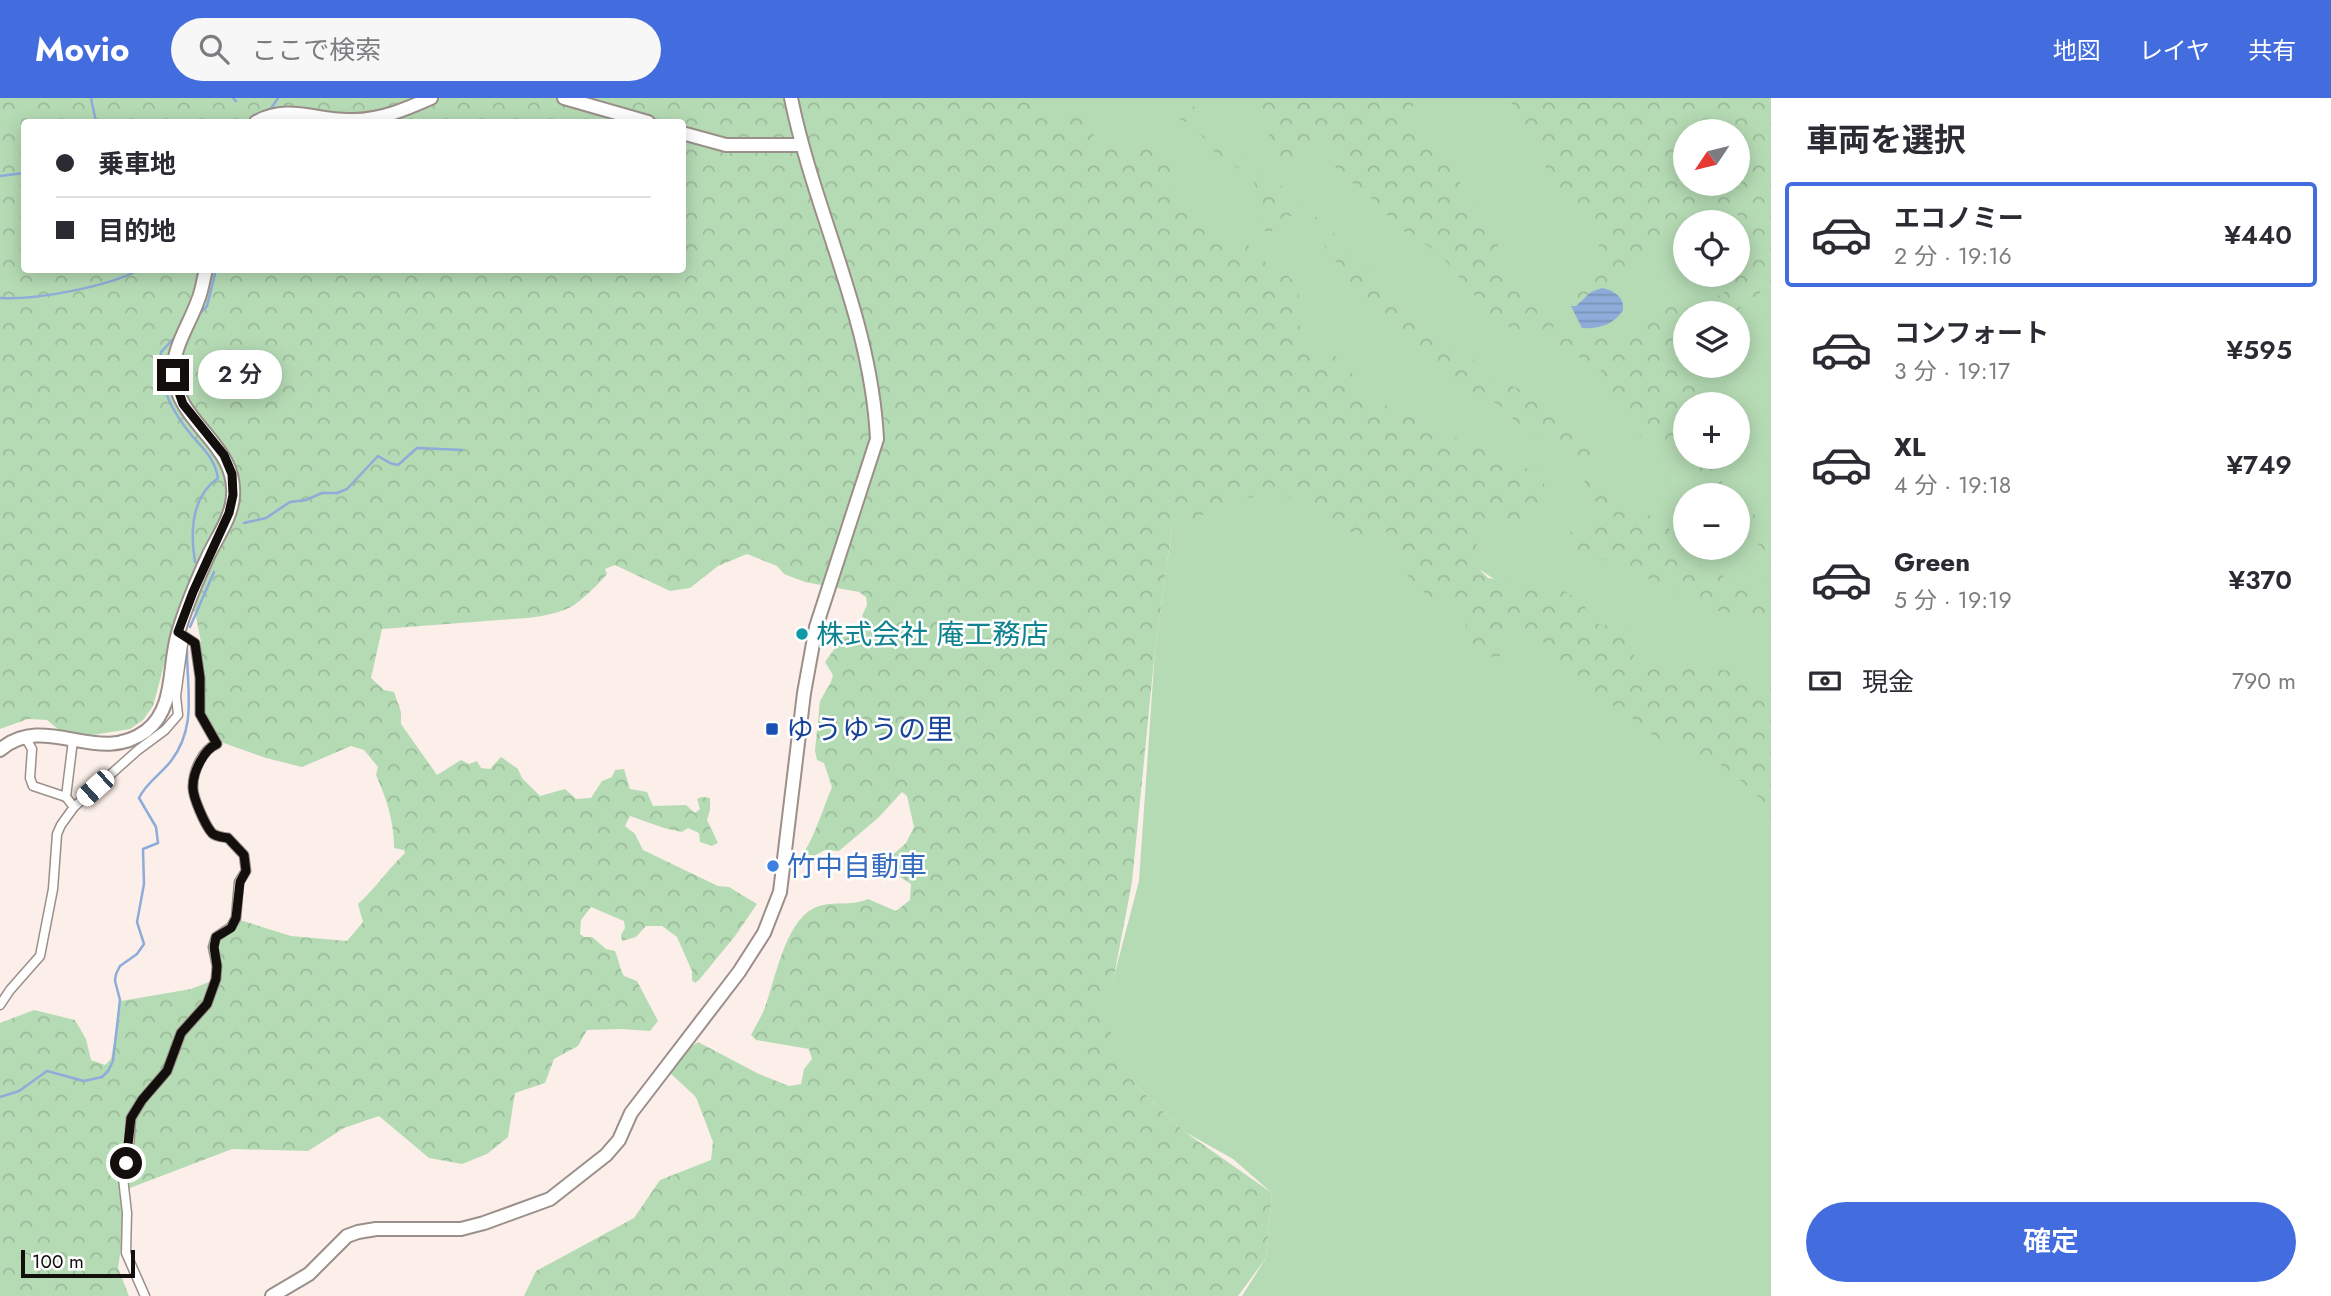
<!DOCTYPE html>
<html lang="ja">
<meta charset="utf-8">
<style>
body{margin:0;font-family:Jost,"Noto Sans JP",sans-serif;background:#f7f7f7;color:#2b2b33;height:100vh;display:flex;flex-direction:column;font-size:26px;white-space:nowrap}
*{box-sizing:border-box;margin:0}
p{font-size:23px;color:#7c7c81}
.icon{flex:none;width:38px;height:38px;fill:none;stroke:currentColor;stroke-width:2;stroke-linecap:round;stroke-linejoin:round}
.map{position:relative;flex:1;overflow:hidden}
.drawer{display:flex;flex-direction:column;background:#fff;width:560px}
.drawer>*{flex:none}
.guide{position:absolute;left:21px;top:21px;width:665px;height:154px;border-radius:7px;box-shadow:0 4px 18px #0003;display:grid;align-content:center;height:154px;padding:0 35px;background:#fff}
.needle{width:46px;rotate:235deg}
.controls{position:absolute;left:1673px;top:21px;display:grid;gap:14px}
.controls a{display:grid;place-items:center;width:77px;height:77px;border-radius:50%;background:#fff;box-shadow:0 4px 18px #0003;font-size:35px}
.scale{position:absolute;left:21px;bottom:18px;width:114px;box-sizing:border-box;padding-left:7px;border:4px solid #130f0d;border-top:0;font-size:19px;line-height:24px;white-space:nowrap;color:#130f0d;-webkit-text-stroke:5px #fff;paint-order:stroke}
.end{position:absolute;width:32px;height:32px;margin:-16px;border:9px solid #130f0d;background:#fff;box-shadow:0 0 0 4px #fff}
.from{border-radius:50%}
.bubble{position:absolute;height:49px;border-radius:24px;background:#fff;box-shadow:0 4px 18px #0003;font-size:23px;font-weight:600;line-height:49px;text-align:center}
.car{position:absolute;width:21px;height:42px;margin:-21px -10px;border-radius:9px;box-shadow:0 0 5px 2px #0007;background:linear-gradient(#fff 24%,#345 0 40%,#fff 0 76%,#345 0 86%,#fff 0)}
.guide b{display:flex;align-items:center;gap:24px;height:66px;font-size:26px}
.guide b+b{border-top:2px solid #e1e1e2}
.guide i{width:18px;height:18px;background:#2b2b33}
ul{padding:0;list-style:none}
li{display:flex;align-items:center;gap:21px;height:105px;margin:0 14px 10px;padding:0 21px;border:4px solid transparent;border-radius:7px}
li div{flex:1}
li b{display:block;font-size:26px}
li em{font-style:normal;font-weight:600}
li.current{border-color:#436ddf}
li>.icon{width:63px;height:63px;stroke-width:1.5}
h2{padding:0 35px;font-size:32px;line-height:84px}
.pay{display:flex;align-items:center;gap:18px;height:77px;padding:0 35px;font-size:26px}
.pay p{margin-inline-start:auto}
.action{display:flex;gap:14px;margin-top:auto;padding:14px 35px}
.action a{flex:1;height:80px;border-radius:42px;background:#436ddf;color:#fff;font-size:28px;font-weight:600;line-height:80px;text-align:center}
header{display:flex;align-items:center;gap:42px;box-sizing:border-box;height:98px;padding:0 35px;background:#436ddf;color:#fff}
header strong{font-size:33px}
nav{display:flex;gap:38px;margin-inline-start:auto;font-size:24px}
.search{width:490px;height:63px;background:#f7f7f7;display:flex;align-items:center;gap:18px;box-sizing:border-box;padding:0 24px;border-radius:38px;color:#7c7c81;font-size:26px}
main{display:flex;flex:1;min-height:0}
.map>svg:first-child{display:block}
.green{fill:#b5dbb4;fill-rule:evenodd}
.forest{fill:url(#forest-crowns);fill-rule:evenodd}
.water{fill:url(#water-rules)}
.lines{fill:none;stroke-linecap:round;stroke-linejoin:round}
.stream{stroke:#8dacd9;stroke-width:2.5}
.street-casing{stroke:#9b8f8a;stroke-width:11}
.secondary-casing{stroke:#9b8f8a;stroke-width:16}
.street{stroke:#fff;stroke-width:8}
.secondary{stroke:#fff;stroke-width:12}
.route{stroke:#130f0d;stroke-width:9}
.culture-dot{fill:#0f9aa8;stroke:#fff;stroke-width:2.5}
.transit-dot{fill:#1a4fb4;stroke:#fff;stroke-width:2.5}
.shop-dot{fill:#3f7fe0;stroke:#fff;stroke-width:2.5}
.labels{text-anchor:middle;stroke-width:5;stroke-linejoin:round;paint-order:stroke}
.culture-label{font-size:28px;fill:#0d838f;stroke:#fff;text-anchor:start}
.transit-label{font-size:28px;fill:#164399;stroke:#fff;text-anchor:start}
.shop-label{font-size:28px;fill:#366cbe;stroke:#fff;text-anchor:start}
</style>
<header>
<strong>Movio</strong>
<div class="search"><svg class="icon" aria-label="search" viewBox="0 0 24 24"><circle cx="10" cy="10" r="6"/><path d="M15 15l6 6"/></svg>ここで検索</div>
<nav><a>地図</a><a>レイヤ</a><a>共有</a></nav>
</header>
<main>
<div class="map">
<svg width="1771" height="1198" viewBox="0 0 1771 1198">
<defs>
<pattern id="forest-crowns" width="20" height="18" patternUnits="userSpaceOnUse" patternTransform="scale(1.75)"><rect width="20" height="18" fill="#b5dbb4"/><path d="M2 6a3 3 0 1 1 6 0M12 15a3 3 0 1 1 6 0" fill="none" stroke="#9bbb9a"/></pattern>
<pattern id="water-rules" width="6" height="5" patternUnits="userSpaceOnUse" patternTransform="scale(1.75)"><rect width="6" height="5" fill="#8dacd9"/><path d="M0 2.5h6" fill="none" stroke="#7993b9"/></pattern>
</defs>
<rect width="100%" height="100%" fill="#fcefe9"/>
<g class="green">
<path d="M971,0h800v637l-243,-133 -77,-52zM1685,33h53v53h-53zM1685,124h53v53h-53zM1685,215h53v53h-53zM1685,306h53v53h-53zM1685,397h53v53h-53z"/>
<path d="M1143,365l198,40 430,249v544h-529l24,-38 6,-65 -39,-34 -48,-27 -49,-46 -37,-77 15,-33 25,-95 16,-231 17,-123z"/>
</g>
<g class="forest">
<path d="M0,0h1032c16,17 31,17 53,14l8,6 1,19 5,10c35,-7 50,-7 75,20l2,28 12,17 28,20 32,13 23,23 16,7 5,5 7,9v36l6,13 17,13 19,8 18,23 5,11 32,18 36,11 34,23 13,2 38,19 24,6c20,59 -35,45 -69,62l9,22 -1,14 8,8 79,14 16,12 13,19 8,2 16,-1 11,4 3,9v22c15,12 30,3 47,4 5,1 10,5 15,5 13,2 26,1 39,4 12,3 23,9 36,12v143l-8,-26 -32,-29 -16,-11 -53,-18 -37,-31 -51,-27 -7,-15 -22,-27 -20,-8h-15l-6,5v12l-6,5c-28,0 -32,-29 -36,-50l-27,-5 -25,-23 -8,-11 -13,-36 -6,-1 -15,7 -35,-12 -24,-19 -27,-13 -36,4 -74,29 -17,123 -23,232 -18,94 -14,33 36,77 49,46 87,61 -6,65 -28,38h-714l12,-25 98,-53 26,-38 51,-20 2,-18 -17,-45 -26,-24 13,-21 15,-10 61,32 30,12 12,-2 3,-15 8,-10 -3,-10 -53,-9 -5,-5c4,-8 9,-16 13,-25 11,-28 20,-87 50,-102 16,-8 37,-1 54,-9l28,12 14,-11 1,-16 -22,-14 -3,-9 20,-18 8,-16 -7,-31 -5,-4 -24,26 -39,33 -14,-1 -11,6 -8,-2v-5c10,-17 18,-43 26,-62l-8,-24 -7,-3 -2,-9 5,-50 11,-19 2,-7 -8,-13 25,-35 10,3 7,-3v-5l-5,-6 5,-11 -1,-8 -7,-5 -54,-10 -21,-8 -7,-8 -30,-12 -29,12 -28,22 -20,3 -55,-26 -10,4 2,5c-5,7 -28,29 -36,33 -27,13 -56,11 -85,14 -35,3 -69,5 -104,8l-11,49 13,12 10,2 7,20v12l36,51 24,-15 8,4 8,-3 4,7 9,1 11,-12 17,12 4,9 18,18 25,-7 11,10 15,-1 11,-17 10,-4 3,-7 9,-1 6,20 17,3 6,14 33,-1 9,8 5,-4 -3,-10 5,-2 8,1v12l-3,10 11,23 -6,3 -12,-4 -1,-9 -11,-5 -6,4 -18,-4 -34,-12 -5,10 10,8 8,16 75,36 11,1 28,17 -22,32 -36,44 -4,3 -3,-3v-9l-15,-34 -15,-11h-16l-10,11 -14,4 -1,-6 4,-7 -1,-7 -33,-14 -10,13 -1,14 4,3h8l14,12 9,2c4,9 4,16 9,25l13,5 21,40 -8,10 -29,-2 -34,1 -9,16 -24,13 -9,24 -30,10 -7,44 -21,17 -25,10 -33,-6 -50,-42 -35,12 -36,23 -76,-2 -102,39 -12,80 11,28h-129v-273l34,-13 41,10 11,19 5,21 14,5 6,-6 10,-58 70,-12 23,-9h7l-3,-39 14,-10 8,-11 51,16 56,5 16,-19 -5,-18c18,-16 30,-35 47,-51l-1,-3 -10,-2c0,-27 -7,-48 -18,-73l2,-8 -14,-17 -13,-4 -49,21 -36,-9 -48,-17 -17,-33v-66l-6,-30 -16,-3 -26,97 -10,14 -13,9 -38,6 -33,-5 -12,-10 -19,-1 -28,10zM24,24h658v148h-658z"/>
<path d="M1167,0h17l22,19 14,27 21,9 16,12 7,9 12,5 9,13 26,20 86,82 17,30 22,6 43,34 13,14 25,10 73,50c5,18 2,36 12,52 11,17 31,17 47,25 24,13 36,28 48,49l21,5 12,16h9c8,10 18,18 31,11l-7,-21 -1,-23 -7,-14 -17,-12v-26l18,16 14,9 1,102 -6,-1 -20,-11 -37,-6 -20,-9 -32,-20 -20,-4 -22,-12 -45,-17 -11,-8 5,-5 43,-10 8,-5 -1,-9c-43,-14 -18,-41 -41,-55 -15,-9 -32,-17 -47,-26 -9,-6 -15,-15 -23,-22 -10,-7 -23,-11 -33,-18 -37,-24 -73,-52 -102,-84 -15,-17 -53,-81 -69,-88 -7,-3 -14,0 -21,3l-5,11 -4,1 -6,-3 -5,-10 3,-23 -9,-20 -34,-21 -23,-29 -16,-8z"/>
<path d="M1255,0h159l-3,29 6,7 17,4 12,12 19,44 27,34 14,41 27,29h14l5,5 2,37 71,-7 5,-8 43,-30 5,-1 6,7h4l34,-6 14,-19 19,-17 -1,-22 -19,-26 -6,-3 -12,2 -21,12h-11v8l-47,38 -15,1 -19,18 -29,19 -4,-3 -2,-6 2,-4c12,-17 27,-27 28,-49l-49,-69 -11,-20 -13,-30 -18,-27h263v186l-37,29h-49v53h26l-8,21 -2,17h-16v53h24l18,33 6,5h-26l-26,-37 -36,-17 -32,-40 -3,-19 -10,-12 -28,-17h-15l-18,-13 -8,-10 -20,-2 -16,-8 -56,-67 -38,-24 -30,-31 -34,-28 -12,-24 -15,-4 -14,17 -13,7 -20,-44zM1685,33h53v53h-53z"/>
</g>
<path class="water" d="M1602,190c12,2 23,10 21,22 -9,15 -25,19 -41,18l-11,-22h5l15,-14z"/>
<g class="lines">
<g class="stream">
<path d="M91,0l5,24"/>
<path d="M233,0l3,3"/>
<path d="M268,15l10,-15"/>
<path d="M0,78l24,-3"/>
<path d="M0,200c37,2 106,-11 139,-28"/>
<path d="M199,216l8,-8 9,-36"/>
<path d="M176,238l-15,16c-3,34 11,60 32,85 12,13 22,23 25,41 -27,19 -28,53 -23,84"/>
<path d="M244,425l22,-5 24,-16 16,-2 16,-7h15l10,-4 31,-33 12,7 8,2 19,-17 45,2"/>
<path d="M190,529l24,-55"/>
<path d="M0,999l19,-6 28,-20 37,10 18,-4 6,-6 5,-10 7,-61 -5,-19 1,-7 4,-8 17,-12 7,-10 -7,-22 7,-38 -1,-35 15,-6 -2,-16 -17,-29c6,-14 22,-24 32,-37 26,-34 16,-70 16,-111"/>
</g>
<g class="street-casing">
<g id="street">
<path d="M25,639l7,12 -2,29 3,8 33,11"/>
<path d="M73,642l-7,57 8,10"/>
<path d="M0,907l10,-15 30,-34 13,-67 4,-55 4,-9 13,-18 64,-57 27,-20 13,-15 -2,-19 8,-59"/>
<path d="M145,1198l-19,-43 1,-40 -4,-35 6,-30 2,-30 11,-18 25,-29 14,-38 26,-29 9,-25 1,-13 -4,-19 3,-10 15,-10 5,-9 3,-36 7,-11 -2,-16 -16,-17c-5,-1 -12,-1 -16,-5 -7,-8 -20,-37 -19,-47 0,-15 10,-37 24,-42l-17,-30v-36l-5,-35 -17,-11"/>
</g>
</g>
<g class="secondary-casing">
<g id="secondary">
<path d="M564,0l84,24"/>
<path d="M256,24c33,-19 62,0 97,-2 28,0 53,-11 78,-22"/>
<path d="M682,35l44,12h75"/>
<path d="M0,652c45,-39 98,17 146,-19 30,-23 22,-66 32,-98 8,-27 19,-53 31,-79 9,-18 23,-38 24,-58 4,-52 -55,-72 -59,-121 -3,-26 16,-51 24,-75 4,-9 5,-20 8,-30"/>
<path d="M272,1198l37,-22 38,-38 11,-4 18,-3h85l23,-6 66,-24 56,-44 13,-15 12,-27 108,-141 25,-39 16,-41 24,-199 12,-66 61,-188c-6,-121 -62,-224 -86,-341"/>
</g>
</g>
<use href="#street" class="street"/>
<use href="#secondary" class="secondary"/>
</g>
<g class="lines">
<path class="route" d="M126,1065l5,-45 11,-18 25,-29 14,-38 26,-29 9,-25 1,-13 -3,-19 2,-10 15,-9 5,-10 4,-36 6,-11 -2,-16 -16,-17c-5,-1 -12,-1 -16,-5 -7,-8 -20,-37 -19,-47 0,-14 11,-37 24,-42l-17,-30v-36l-5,-35 -17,-11 15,-40 36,-79 4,-18 -1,-21 -8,-19 -41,-51 -10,-29"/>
</g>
<circle class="culture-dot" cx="802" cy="536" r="7"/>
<rect class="transit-dot" x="765" y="624" width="14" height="14" rx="3.5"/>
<circle class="shop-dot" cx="773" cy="768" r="7"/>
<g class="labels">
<g class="culture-label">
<text x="816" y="546">株式会社 庵工務店</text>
</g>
<g class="transit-label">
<text x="786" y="641">ゆうゆうの里</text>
</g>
<g class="shop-label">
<text x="787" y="778">竹中自動車</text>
</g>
</g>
</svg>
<div class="controls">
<a><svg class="needle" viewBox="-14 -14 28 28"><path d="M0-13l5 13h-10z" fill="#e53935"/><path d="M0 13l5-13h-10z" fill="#7c7c81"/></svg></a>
<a><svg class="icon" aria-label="locate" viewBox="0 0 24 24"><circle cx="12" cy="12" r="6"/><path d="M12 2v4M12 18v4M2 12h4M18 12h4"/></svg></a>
<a><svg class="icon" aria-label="layers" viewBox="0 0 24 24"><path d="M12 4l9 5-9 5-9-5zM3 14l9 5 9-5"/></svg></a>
<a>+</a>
<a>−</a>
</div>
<div class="scale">100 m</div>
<i class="end from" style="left:126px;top:1065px"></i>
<i class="end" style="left:173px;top:277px"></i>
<div class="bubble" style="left:198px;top:252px;width:84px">2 分</div>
<i class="car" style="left:95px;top:690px;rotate:228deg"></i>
<div class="guide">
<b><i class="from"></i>乗車地</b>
<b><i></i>目的地</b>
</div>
</div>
<section class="drawer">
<h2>車両を選択</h2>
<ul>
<li class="current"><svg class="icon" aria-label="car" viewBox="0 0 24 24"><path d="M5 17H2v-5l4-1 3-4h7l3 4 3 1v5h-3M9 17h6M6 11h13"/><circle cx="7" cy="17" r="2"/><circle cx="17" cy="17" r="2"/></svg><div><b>エコノミー</b><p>2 分 · 19:16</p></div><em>¥440</em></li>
<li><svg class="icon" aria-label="car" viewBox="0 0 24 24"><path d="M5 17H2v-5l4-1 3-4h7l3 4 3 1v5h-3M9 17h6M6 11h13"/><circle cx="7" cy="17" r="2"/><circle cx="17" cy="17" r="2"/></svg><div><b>コンフォート</b><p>3 分 · 19:17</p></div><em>¥595</em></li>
<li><svg class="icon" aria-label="car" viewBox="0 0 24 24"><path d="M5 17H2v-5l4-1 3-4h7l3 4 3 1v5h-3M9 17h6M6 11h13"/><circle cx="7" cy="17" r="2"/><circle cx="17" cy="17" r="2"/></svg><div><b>XL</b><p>4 分 · 19:18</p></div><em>¥749</em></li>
<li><svg class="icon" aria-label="car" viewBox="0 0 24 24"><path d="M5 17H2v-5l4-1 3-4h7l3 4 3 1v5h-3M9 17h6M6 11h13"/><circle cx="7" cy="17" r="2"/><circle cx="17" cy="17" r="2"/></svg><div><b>Green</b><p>5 分 · 19:19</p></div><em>¥370</em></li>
</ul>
<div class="pay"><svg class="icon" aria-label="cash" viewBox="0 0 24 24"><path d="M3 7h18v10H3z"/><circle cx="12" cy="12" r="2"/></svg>現金<p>790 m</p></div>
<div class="action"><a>確定</a></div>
</section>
</main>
